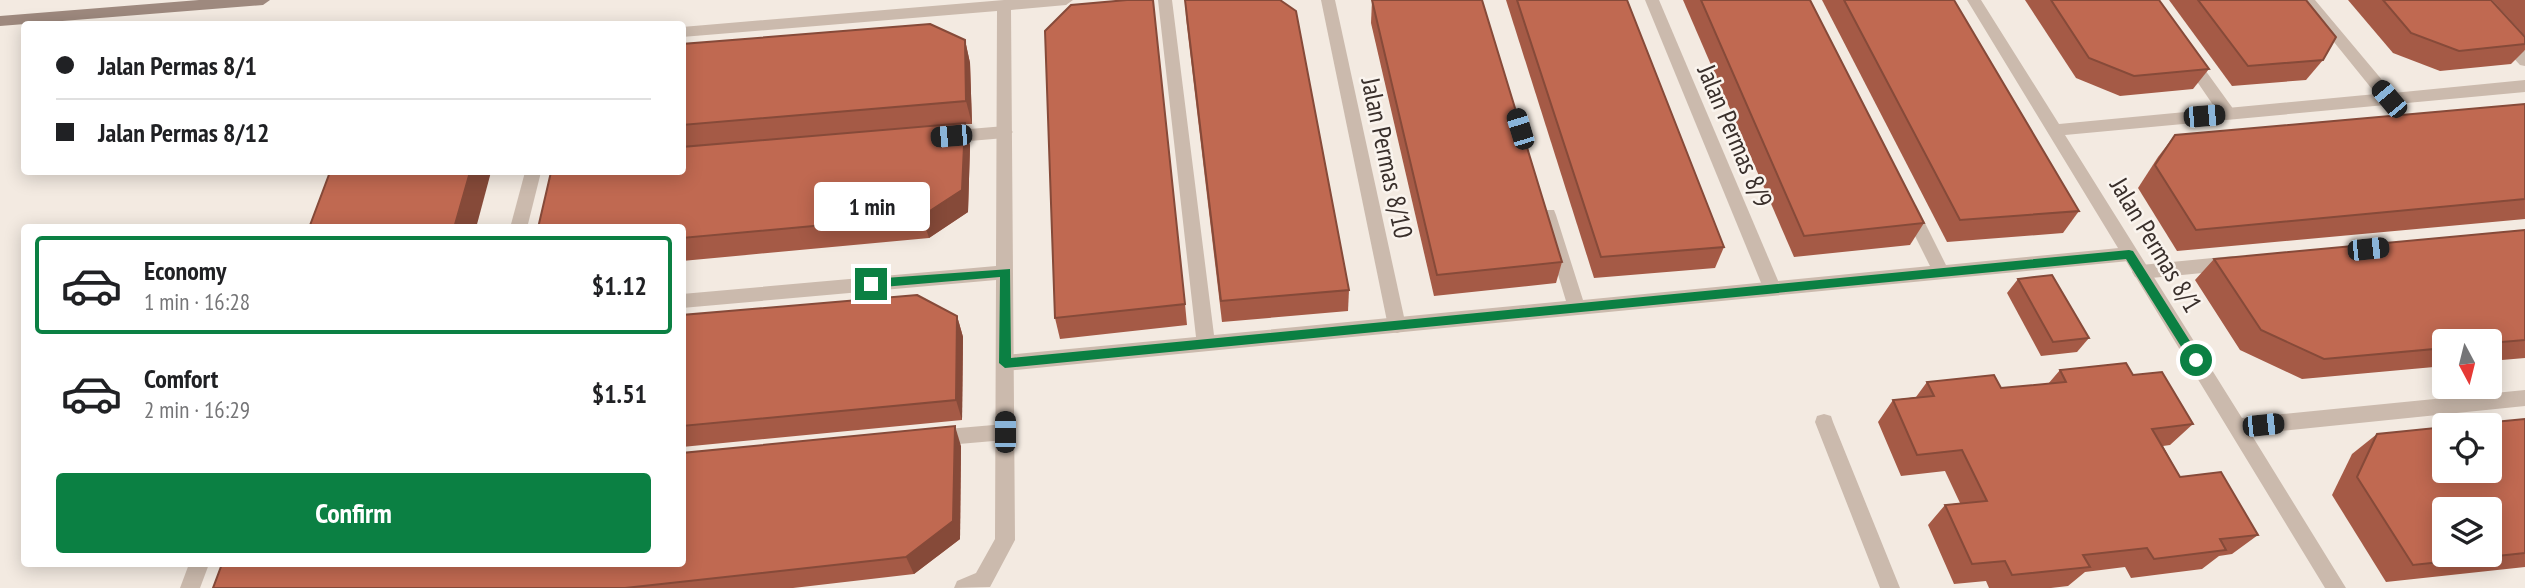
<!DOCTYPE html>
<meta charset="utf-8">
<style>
body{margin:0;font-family:"PT Sans Narrow",sans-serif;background:#f6f6f6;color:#202124;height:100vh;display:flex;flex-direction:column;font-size:26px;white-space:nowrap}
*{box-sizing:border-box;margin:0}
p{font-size:23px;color:#757577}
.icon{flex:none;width:38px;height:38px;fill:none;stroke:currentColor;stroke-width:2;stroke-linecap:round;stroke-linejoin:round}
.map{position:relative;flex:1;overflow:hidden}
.drawer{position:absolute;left:21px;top:224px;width:665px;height:343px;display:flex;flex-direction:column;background:#fff;border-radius:7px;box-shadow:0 4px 18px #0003}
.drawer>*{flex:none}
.hud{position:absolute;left:21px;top:21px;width:665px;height:154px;border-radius:7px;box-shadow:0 4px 18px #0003;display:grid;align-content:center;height:154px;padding:0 35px;background:#fff}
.needle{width:46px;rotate:173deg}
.fabs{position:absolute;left:2432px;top:329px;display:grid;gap:14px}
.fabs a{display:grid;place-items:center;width:70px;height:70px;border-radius:7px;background:#fff;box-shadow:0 4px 18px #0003;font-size:35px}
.end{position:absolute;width:32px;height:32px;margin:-16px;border:9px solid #0b8043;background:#fff;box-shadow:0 0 0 4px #fff}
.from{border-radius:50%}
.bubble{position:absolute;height:49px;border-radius:7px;background:#fff;box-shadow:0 4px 18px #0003;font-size:23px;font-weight:700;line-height:49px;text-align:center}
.car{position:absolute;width:21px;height:42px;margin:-21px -10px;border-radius:9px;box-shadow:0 0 5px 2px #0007;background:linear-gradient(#222 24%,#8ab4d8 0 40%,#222 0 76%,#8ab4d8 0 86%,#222 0)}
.hud b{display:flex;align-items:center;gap:24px;height:66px;font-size:26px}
.hud b+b{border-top:2px solid #e0e0e0}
.hud i{width:18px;height:18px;background:#202124}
ul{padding:12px 0 0;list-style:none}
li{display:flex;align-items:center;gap:21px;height:98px;margin:0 14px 10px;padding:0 21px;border:4px solid transparent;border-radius:7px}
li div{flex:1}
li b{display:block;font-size:26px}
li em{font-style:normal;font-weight:700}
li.current{border-color:#0b8043}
li>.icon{width:63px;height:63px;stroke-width:1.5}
.action{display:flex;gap:14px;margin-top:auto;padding:14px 35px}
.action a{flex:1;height:80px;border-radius:7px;background:#0b8043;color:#fff;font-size:28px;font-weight:700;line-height:80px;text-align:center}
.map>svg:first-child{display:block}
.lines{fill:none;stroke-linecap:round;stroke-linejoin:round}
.lane{fill:#cbbaad;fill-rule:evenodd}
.street{fill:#cbbaad;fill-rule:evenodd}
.secondary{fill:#9e897e;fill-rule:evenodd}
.wall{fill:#a55a46}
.shaded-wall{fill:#864a39}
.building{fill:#c06951;stroke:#864a39;stroke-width:2;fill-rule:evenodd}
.route{fill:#0b8043}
.labels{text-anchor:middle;stroke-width:5;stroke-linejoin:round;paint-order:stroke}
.street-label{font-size:26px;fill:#392f2b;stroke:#faf4ee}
</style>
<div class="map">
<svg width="2525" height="588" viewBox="0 0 2525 588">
<rect width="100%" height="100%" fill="#f3eae1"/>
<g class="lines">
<g class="lane">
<path d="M1158,0h14l42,335 352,-34 -26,-86 2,-5h12l2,5 27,85 347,-34 -28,-56 2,-5h12l30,60 183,-18 6,2 3,5 -3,5 -6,2 -1124,110 -6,-3 -3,-5 3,-5 6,-3 191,-18z"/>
<path d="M2504,33l5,1 16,17v15l-5,-1 -21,-23 -3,-4z"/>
<path d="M2190,55l5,1 39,54 2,4 -2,4h-12l-37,-54 -3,-4z"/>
<path d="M1005,126l8,6 -8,6 -59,5 -8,-6 8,-6z"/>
<path d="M2233,256l6,2 3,5 -3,5 -6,2 -92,9 -6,-2 -3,-5 3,-5 6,-2z"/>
<path d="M1005,424l7,2 2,6 -2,6 -7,2 -69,6 -7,-2 -2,-6 2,-6 7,-2z"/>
</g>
<g class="street">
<path d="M1004,0h69l-7,5 -55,5 4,530 -25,47 -36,1 3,-7 19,-8 19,-34 1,-259 -314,28v-14l314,-28 1,-255 -315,26v-10z"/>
<path d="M1321,0h14l71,326 -3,5 -6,2 -6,-2 -3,-5z"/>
<path d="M1645,0h14l123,290 -3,5h-12l-3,-5z"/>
<path d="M1967,0h14l78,124 317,-30 -76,-94h15l78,93 132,-13v12l-460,43 177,283 283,-28v16l-274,28 95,154h-21z"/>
<path d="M525,172h16l-14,56h-17z"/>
<path d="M1824,414l7,2 2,6 67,166h-20l-65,-166 2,-6z"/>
<path d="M189,564h20l-9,24h-20z"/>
</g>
<path class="secondary" d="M199,0h71l-7,5 -263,21v-10z"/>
</g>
<g class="wall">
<path d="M1185,0l164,290 -1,21 -126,11 -36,-304z"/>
<path d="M1372,0l190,262 -6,21 -122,13 -63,-273z"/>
<path d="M1506,0h121l97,247 -9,21 -121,10z"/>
<path d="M1683,0h127l114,223 -14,22 -116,12z"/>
<path d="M1822,0h132l125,211 -16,22 -116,9z"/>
<path d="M2025,0h134l50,69 -16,20 -73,7 -44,-18z"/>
<path d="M2169,0h137l17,60 -17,20 -74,6z"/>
<path d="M2348,0h143l34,37v13l-14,14 -71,7 -47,-18z"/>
<path d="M2492,0h33v36z"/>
<path d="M965,40l5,23 2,61h-7l5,22 -2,66 -39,26 -247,23v-217z"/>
<path d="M2525,104v115l-348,32 -39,-63 20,-31 17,-22z"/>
<path d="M2525,230v128l-35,3v-20h-45v25l-143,13 -62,-29 -45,-70 19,-21z"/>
<path d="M2018,279l71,59 -12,14 -36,4 -34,-63z"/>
<path d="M1185,304l2,21 -127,14 -5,-21z"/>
<path d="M682,315l275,1 6,21 -1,83 -280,27z"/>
<path d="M2060,370l73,5 60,49 -23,21 -7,1 17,31 78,58 -26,19 -13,2 -17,13 -71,9 -6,-11 -40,5 -17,14 -17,2h-62l-3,-7 -32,3 -26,-59 17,-20 15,-2 -15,-32 -44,5 -23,-54 15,-22 23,-3 11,-15 74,6 47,-4z"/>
<path d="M2525,419v148l-139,15 -54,-87 20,-41 25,-20z"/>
<path d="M961,446l-1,93 -46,35 -121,14h-580z"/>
</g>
<g class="shaded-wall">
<path d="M965,40l5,23 2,61 -6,-23z"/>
<path d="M965,123l5,23 -2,66 -39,26 -7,-22z"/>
<path d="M470,172h21l-15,56h-22z"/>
<path d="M957,316l6,21 -1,83 -6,-20z"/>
<path d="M955,426l6,20 -1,93 -46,35 -8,-17z"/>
</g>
<g class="building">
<path d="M1127,0h26l32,304 -130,14 -10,-287 26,-26z"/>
<path d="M1185,0h95l16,11 53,279 -128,11z"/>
<path d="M1372,0h110l80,262 -125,13z"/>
<path d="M1517,0h110l97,247 -123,10z"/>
<path d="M1701,0h109l114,223 -120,13z"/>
<path d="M1844,0h110l125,211 -119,9z"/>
<path d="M2051,0h108l50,69 -75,7 -45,-18z"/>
<path d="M2198,0h108l30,37 -13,23 -75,6z"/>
<path d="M2383,0h108l34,37v7l-66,7 -48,-18z"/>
<path d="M930,24l35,16 1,61 -284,24v-81z"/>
<path d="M2525,104v95l-329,31 -41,-65 20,-30z"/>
<path d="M965,123l-3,67 -40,26 -240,22v-10h-144l13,-56h131v-25z"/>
<path d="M330,172h140l-16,56h-145z"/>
<path d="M2525,230v110l-35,3v-2h-45v7l-121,11 -63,-29 -47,-71z"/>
<path d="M2052,275l37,63 -36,4 -35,-63z"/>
<path d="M917,295l40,21 -1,84 -274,26v-111z"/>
<path d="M2126,363l7,12 29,-3 31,52 -41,5 28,48 41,-5 37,63 -38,4 6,11 -72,9 -7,-11 -64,7 7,12 -78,8 -7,-14 -33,3 -27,-59 42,-4 -25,-51 -45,5 -24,-55 41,-4 -7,-14 67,-7 7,13 65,-6 -6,-12z"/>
<path d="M2525,419v134l-112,12 -56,-88 20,-43 68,-7v44h45v-46h-27zM2445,509h45v46h-45z"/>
<path d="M955,426l-2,95 -47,36 -281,31h-412l9,-24h460v-111z"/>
</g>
<path class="route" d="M2129,250l4,1 67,106v7h-8l-66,-105 -1121,109 -6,-5 1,-86 -129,11 -6,-4 6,-5 139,-10 1,89z"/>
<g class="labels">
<g class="street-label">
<text transform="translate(1735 136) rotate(67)" y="9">Jalan Permas 8/9</text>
<text transform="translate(1387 158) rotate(78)" y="9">Jalan Permas 8/10</text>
<text transform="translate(2156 245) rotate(59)" y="9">Jalan Permas 8/1</text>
</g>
</g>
</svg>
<div class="fabs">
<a><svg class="needle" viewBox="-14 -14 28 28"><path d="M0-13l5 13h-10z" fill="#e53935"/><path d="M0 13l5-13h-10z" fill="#757577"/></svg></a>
<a><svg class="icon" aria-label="locate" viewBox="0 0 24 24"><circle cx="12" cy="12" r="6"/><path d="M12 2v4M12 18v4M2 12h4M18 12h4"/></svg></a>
<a><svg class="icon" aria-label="layers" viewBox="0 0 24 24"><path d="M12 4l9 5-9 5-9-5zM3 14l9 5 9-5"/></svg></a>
</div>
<i class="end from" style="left:2196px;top:360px"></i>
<i class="end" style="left:871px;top:284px"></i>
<div class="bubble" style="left:814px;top:182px;width:116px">1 min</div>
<i class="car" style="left:2389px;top:99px;rotate:320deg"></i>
<i class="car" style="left:2204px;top:116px;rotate:85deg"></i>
<i class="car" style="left:1520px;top:129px;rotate:343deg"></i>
<i class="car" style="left:951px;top:136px;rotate:265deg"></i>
<i class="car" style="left:2368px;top:249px;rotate:84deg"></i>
<i class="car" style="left:2263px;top:425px;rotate:84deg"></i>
<i class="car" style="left:1005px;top:432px;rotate:0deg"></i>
<div class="hud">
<b><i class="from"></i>Jalan Permas 8/1</b>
<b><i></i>Jalan Permas 8/12</b>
</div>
<section class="drawer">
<ul>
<li class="current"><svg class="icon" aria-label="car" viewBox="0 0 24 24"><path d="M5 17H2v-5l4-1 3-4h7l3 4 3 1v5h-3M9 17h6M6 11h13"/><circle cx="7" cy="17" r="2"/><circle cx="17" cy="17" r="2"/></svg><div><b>Economy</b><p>1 min · 16:28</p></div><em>$1.12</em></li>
<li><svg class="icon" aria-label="car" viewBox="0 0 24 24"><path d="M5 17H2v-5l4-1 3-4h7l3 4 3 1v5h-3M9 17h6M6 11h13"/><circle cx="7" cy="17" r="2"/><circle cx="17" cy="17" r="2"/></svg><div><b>Comfort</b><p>2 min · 16:29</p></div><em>$1.51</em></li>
</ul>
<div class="action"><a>Confirm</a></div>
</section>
</div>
